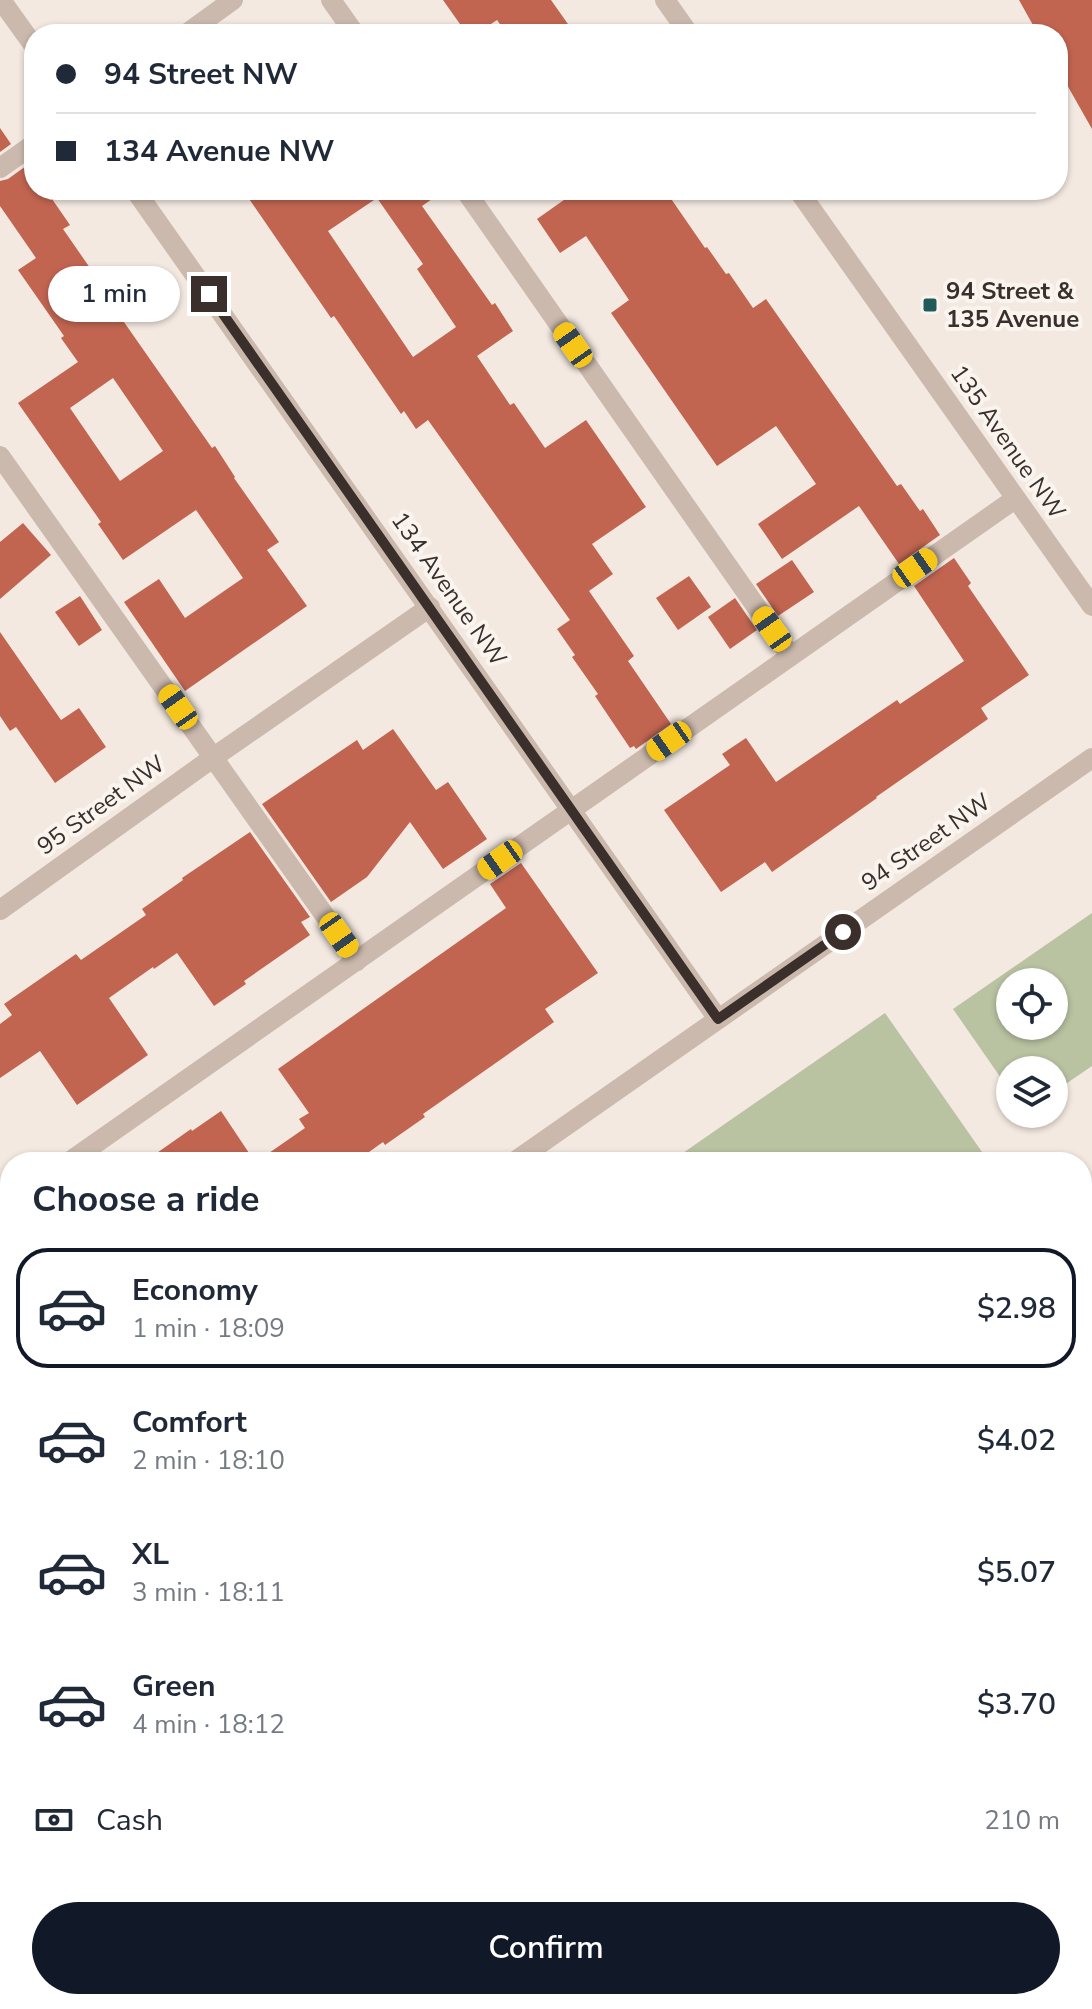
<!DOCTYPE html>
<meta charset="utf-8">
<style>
body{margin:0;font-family:"Nunito Sans",sans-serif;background:#f2f2f3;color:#1f2937;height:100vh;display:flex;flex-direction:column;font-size:30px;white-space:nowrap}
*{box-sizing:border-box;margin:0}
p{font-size:26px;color:#747a83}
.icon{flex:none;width:44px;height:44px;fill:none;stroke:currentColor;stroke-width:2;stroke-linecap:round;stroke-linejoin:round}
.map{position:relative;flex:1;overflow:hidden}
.sheet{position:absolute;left:0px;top:1152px;width:1092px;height:858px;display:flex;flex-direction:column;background:#fff;border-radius:32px 32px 0 0;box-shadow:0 2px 6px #0004}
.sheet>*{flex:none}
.banner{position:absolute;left:24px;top:24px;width:1044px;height:176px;border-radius:32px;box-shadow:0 2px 6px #0004;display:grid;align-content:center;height:176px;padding:0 32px;background:#fff}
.controls{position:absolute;left:996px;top:968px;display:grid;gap:16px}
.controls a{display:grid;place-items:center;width:72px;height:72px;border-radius:50%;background:#fff;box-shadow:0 2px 6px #0004;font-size:40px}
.end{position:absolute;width:36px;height:36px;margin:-18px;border:10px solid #3a2f2b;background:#fff;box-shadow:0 0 0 4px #fff}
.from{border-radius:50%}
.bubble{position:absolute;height:56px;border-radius:28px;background:#fff;box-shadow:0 2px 6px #0004;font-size:26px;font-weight:600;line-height:56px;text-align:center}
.car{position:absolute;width:24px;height:48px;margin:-24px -12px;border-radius:10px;box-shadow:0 0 6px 2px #0007;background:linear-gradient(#f5c518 24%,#345 0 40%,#f5c518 0 76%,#345 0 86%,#f5c518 0)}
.banner b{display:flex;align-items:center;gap:28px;height:76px;font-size:30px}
.banner b+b{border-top:2px solid #e0e1e3}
.banner i{width:20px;height:20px;background:#1f2937}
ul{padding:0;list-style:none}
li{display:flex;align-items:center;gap:24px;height:120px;margin:0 16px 12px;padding:0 16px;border:4px solid transparent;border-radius:32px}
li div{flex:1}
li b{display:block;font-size:30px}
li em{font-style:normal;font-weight:600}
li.active{border-color:#111827}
li>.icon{width:72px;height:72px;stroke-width:1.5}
h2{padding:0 32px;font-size:36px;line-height:96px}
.pay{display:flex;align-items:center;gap:20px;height:88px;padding:0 32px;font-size:30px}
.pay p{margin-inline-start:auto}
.cta{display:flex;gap:16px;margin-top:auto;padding:16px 32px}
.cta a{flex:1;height:92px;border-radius:48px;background:#111827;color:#fff;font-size:32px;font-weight:600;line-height:92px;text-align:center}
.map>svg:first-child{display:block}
.green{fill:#b9c2a1;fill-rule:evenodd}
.building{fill:#c16551;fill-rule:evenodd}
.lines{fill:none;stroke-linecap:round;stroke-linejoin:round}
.minor{stroke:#cbb9ad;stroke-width:20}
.route{stroke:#3a2f2b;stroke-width:10}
.poi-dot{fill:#225a5a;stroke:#faf4ee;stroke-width:3}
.labels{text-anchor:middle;stroke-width:8;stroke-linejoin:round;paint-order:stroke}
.poi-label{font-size:24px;font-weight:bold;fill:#3a2f2b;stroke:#faf4ee;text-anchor:start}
.street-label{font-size:24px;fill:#3a2f2b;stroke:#faf4ee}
</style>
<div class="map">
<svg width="1092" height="2009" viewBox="0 0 1092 2009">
<rect width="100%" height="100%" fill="#f3e9e1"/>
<g class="green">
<path d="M1092,913v153l-38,26v-22h-44v21l-57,-82zM1054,982v44h-44v-44z"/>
<path d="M885,1013l104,149h-319z"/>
<path d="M1092,1322v43l-10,7v-43z"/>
<path d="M556,2000h232l-13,9h-213z"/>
</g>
<g class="building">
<path d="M443,0h108l24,34h-68l-10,-14 -21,14h-9z"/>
<path d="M1019,0h73v129l-34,-60v-35h-20z"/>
<path d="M0,128l11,16 -11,8z"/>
<path d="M26,166l8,11v13h9l7,10 2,-1 18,26 -7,4 43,62 -3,1 109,156 3,-2 20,31 -1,1 45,64 -12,8 40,56 -122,85 -61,-89 35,-23 26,39 58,-40 -47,-68 -73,50 -25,-36 3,-2 -83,-119 60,-41 -17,-24 3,-2 -46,-66 18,-12 -36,-52v-25l8,-2zM113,378l50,73 -43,30 -50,-73z"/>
<path d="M243,190h202l-23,16 70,99 3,-2 18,28 -36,25 33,49 4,-2 31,45 41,-28 60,87 -54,37 21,30 -24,17 45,65 -6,5 43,63 -35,25 -2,-3 -4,2 -35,-52 3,-2 -26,-37 3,-2 -18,-26 13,-9 -142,-200 -12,9 -12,-18 -3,3 -67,-98 -3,2zM377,198l46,66 -6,5 39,58 -43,30 -85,-126z"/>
<path d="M578,190h87l40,58 2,-1 19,27 3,-1 24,35 13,-9 131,187 4,-2 19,27 3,-2 17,26 -41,29 -40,-58 -77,53 -24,-35 58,-40 -40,-58 -59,40 -106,-153 18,-13 -43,-64 -26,17 -23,-34z"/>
<path d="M23,523l28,32 -51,44v-57z"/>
<path d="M954,558l17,25 -3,3 61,89 -48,33 7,11 -112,78 1,1 -55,39 -50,35 -7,-10 -44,30 -57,-82 66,-45 -8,-11 24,-16 30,44 121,-82 3,4 64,-43 -50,-75z"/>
<path d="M792,560l22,32 -36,24 -22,-32z"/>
<path d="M689,576l22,31 -33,23 -22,-32z"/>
<path d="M80,596l22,34 -23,16 -24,-34z"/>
<path d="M735,598l22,32 -27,19 -22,-32z"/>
<path d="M0,632l61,88 18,-12 27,39 -51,36 -39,-56 -6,4 -10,-15z"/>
<path d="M393,729l43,61 12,-8 39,57 -44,30 -33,-47 -43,55 -36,25 -69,-98 95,-64 6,10z"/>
<path d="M250,832l60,85 -9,5 9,13 -66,46 2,3 -32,22 -37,-53 -23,16 -1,-2 -44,31 39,57 -71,50 -37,-54 -40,27v-54l12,-9 -8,-11 72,-50 5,6 65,-45 -4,-6 41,-29 -1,-2z"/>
<path d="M521,863l77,110 -53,36 9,13 -131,92 2,3 -40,28 -2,-3 -28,20h-99l49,-34 -6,-9 10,-6 -31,-44 228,-161 -16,-24z"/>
<path d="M221,1111l34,51h-111l47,-33 1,2z"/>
</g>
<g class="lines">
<g class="minor">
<path d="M1,0l33,46"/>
<path d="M331,0l24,34"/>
<path d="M665,0l24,34"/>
<path d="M186,34l47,-34"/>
<path d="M0,168l34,-24"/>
<path d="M135,190l583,829"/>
<path d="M465,190l325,465"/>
<path d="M798,190l294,416"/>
<path d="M0,456l357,505"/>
<path d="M0,910l214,-153 216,-150"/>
<path d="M69,1162l946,-663"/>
<path d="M514,1162l578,-404"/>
<path d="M0,1210l10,-7"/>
<path d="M0,1522l10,-7"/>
<path d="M0,1828l10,-7"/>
<path d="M1082,1918l10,-7"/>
<path d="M461,2000l6,9"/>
<path d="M952,2009l13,-9"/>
</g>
</g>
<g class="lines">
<path class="route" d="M209,294l509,725 125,-87"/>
</g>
<rect class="poi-dot" x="922" y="297" width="16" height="16" rx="4"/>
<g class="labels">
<g class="poi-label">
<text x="946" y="299">94 Street &amp;<tspan x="946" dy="28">135 Avenue</tspan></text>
</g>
<g class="street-label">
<text transform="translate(1008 442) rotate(55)" y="8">135 Avenue NW</text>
<text transform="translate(449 589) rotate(55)" y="8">134 Avenue NW</text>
<text transform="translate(101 805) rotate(-36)" y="8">95 Street NW</text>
<text transform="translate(926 842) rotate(-35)" y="8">94 Street NW</text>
</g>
</g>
</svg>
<div class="controls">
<a><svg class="icon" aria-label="locate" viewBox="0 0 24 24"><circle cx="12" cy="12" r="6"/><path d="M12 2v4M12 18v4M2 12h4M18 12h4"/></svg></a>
<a><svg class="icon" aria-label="layers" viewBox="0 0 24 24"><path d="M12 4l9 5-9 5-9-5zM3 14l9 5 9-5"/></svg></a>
</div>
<i class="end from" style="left:843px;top:932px"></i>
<i class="end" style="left:209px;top:294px"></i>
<div class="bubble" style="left:48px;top:266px;width:132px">1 min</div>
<i class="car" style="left:573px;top:345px;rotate:325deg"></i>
<i class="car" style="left:915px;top:568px;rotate:55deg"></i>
<i class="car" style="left:772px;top:629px;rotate:325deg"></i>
<i class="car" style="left:178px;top:707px;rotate:325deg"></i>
<i class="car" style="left:669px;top:741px;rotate:235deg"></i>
<i class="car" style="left:500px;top:860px;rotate:235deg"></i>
<i class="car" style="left:339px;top:935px;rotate:145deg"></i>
<div class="banner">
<b><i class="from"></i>94 Street NW</b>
<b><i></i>134 Avenue NW</b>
</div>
<section class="sheet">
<h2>Choose a ride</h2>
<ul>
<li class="active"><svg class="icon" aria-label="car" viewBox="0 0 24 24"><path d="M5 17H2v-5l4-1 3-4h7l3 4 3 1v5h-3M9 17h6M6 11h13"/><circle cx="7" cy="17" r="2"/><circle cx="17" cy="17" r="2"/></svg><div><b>Economy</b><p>1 min · 18:09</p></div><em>$2.98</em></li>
<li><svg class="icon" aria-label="car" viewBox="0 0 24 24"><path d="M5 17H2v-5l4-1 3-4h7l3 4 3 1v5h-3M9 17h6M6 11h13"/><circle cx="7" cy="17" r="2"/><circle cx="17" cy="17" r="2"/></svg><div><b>Comfort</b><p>2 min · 18:10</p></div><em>$4.02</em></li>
<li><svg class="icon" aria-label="car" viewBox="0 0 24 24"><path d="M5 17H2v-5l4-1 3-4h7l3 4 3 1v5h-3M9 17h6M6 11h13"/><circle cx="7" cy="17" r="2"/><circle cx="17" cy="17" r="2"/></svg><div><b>XL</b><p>3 min · 18:11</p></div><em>$5.07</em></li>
<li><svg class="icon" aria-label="car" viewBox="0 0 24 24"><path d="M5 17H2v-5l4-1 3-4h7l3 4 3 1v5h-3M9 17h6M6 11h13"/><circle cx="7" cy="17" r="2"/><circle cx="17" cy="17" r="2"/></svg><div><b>Green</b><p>4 min · 18:12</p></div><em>$3.70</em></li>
</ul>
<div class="pay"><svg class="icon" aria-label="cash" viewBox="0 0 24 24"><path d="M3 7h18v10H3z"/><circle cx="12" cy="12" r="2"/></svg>Cash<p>210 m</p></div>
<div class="cta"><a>Confirm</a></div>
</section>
</div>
